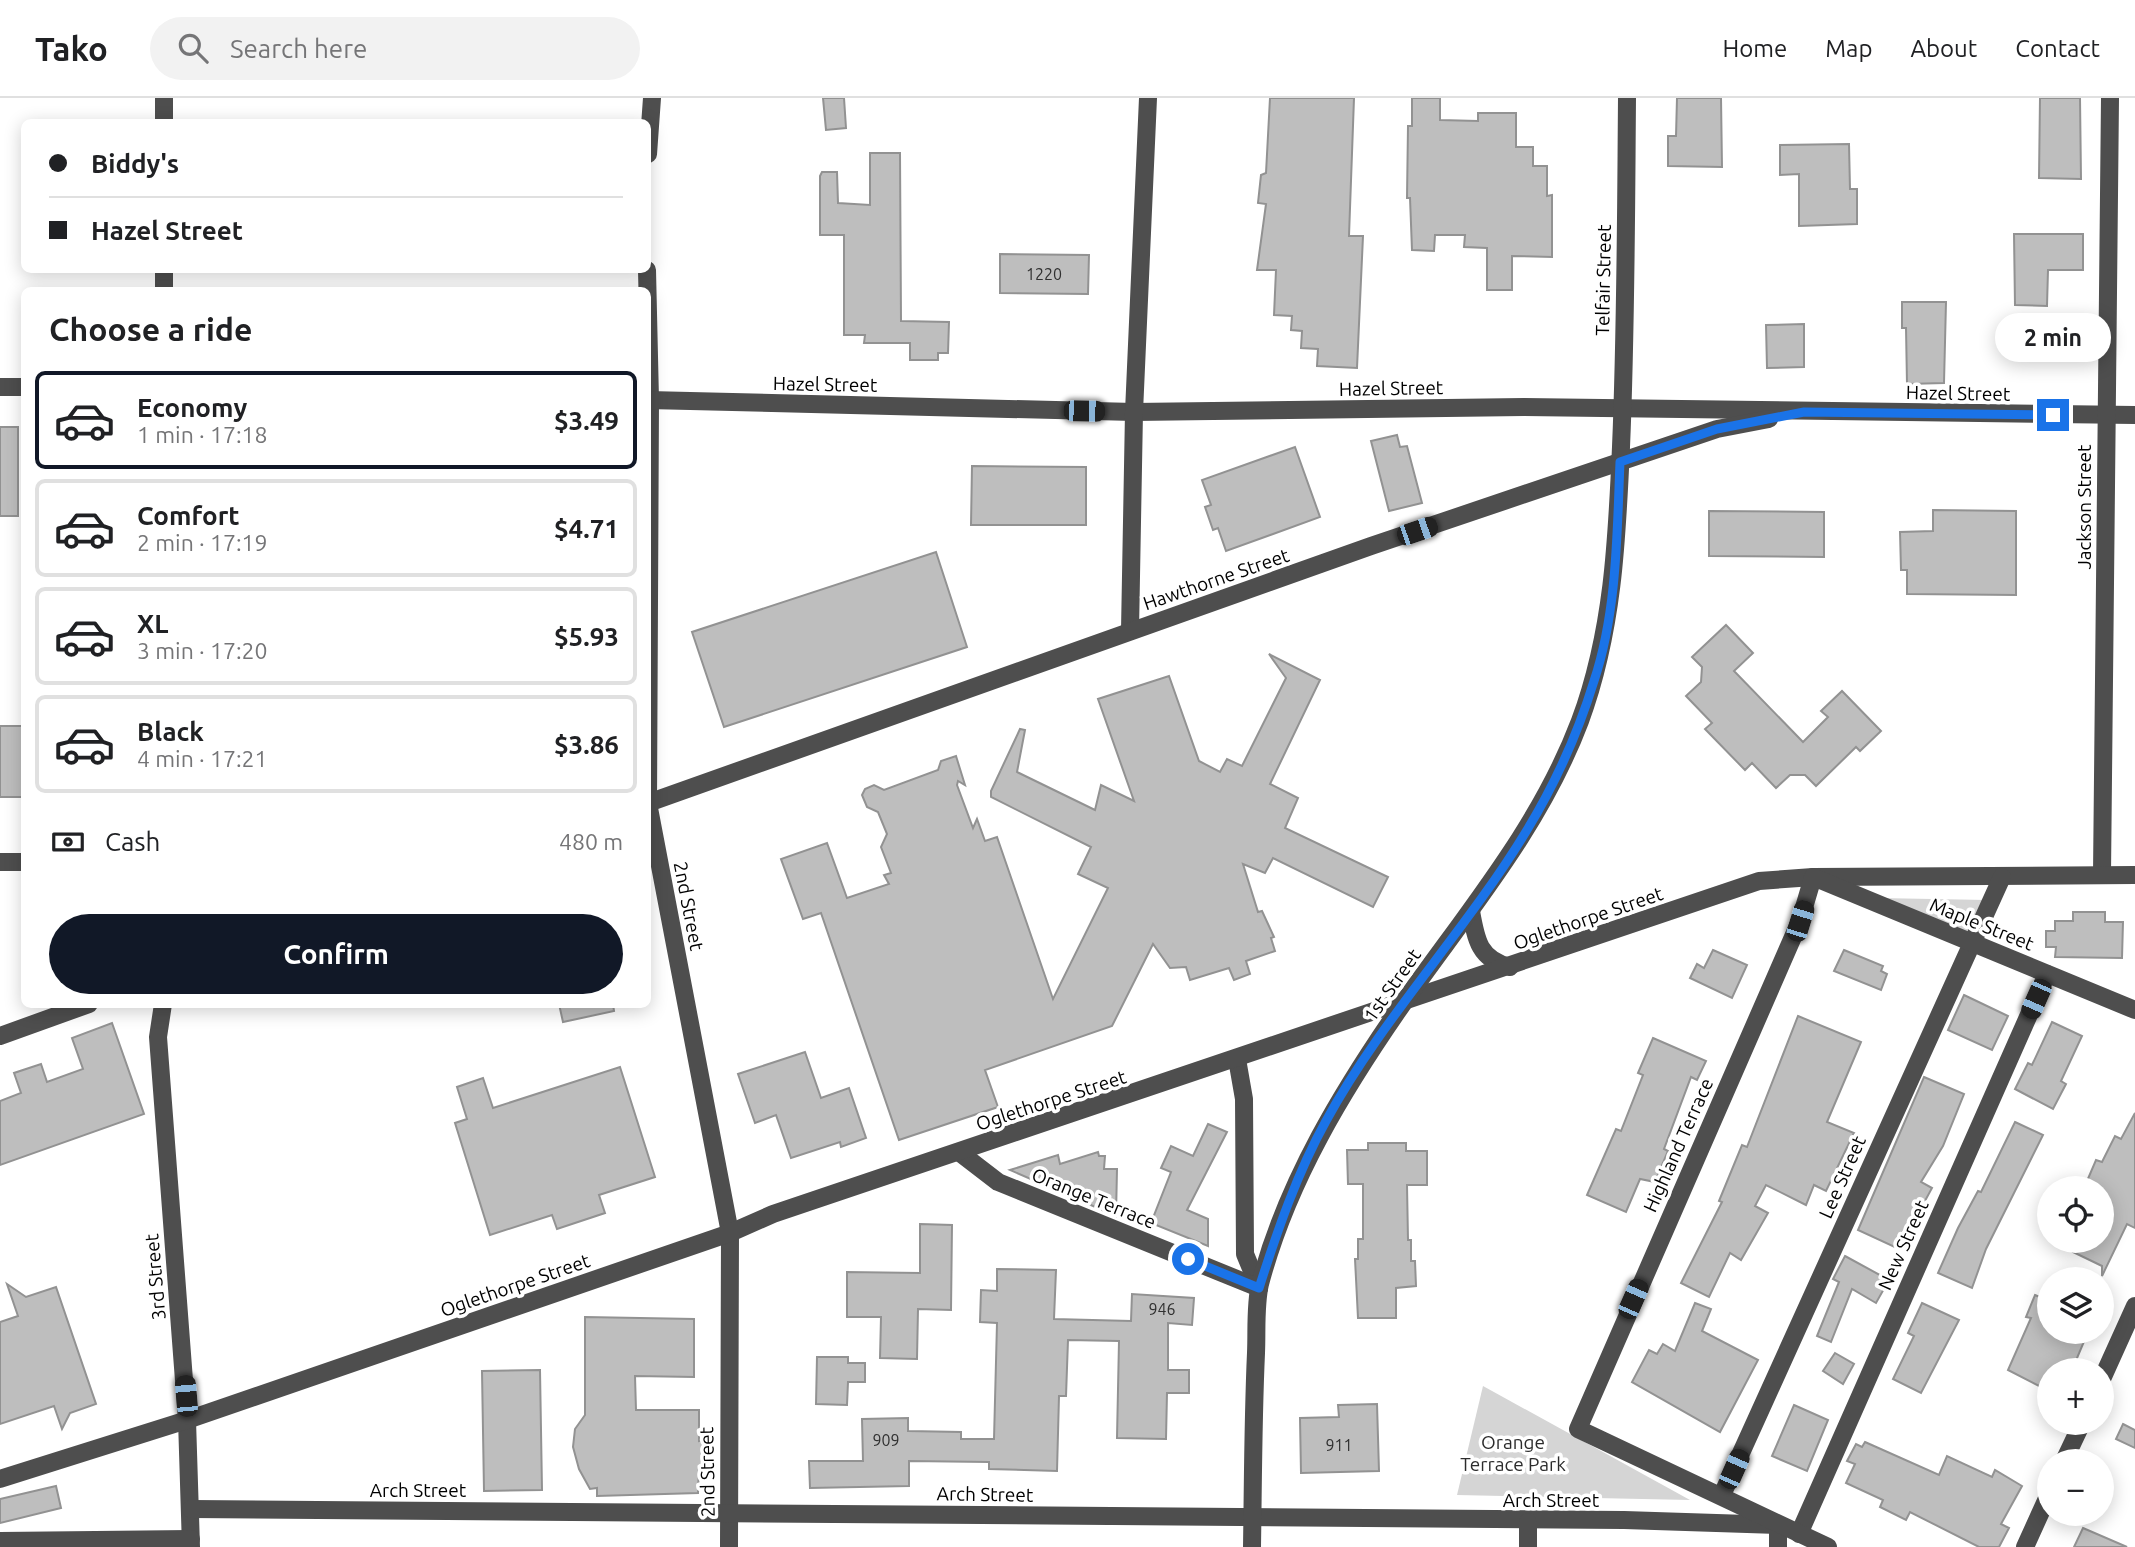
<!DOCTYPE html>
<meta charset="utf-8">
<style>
body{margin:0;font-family:Ubuntu,sans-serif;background:#f2f2f2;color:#202124;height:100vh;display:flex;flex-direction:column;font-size:26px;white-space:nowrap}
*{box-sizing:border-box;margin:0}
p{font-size:23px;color:#757577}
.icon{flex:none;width:38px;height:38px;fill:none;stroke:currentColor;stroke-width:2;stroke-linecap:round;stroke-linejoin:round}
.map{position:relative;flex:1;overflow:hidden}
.sheet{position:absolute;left:21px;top:189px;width:630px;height:721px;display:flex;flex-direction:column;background:#fff;border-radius:10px;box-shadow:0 4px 18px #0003}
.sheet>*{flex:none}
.banner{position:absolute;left:21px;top:21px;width:630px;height:154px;border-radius:10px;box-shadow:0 4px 18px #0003;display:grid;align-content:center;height:154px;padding:0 28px;background:#fff}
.fabs{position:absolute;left:2037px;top:1078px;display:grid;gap:14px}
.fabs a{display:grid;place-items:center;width:77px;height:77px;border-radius:50%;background:#fff;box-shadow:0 4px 18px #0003;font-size:35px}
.end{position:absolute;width:32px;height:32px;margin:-16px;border:9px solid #1a73e8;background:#fff;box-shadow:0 0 0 4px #fff}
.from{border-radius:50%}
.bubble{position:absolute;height:49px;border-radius:24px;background:#fff;box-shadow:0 4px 18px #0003;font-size:23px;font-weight:700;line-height:49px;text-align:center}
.car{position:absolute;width:21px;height:42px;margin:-21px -10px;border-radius:9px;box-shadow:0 0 5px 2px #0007;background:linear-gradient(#222 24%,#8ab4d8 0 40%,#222 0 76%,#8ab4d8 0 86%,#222 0)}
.banner b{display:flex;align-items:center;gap:24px;height:66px;font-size:26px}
.banner b+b{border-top:2px solid #e0e0e0}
.banner i{width:18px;height:18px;background:#202124}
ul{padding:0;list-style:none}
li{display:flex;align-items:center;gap:21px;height:98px;margin:0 14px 10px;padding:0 14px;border:4px solid #e0e0e0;border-radius:10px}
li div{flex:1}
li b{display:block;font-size:26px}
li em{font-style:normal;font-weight:700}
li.selected{border-color:#111827}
li>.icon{width:63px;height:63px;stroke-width:1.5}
h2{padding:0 28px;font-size:32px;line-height:84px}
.pay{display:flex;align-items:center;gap:18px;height:77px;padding:0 28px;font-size:26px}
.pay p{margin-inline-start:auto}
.action{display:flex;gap:14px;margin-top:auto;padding:14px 28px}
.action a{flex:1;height:80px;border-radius:42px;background:#111827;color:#fff;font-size:28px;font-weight:700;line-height:80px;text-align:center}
header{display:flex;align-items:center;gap:42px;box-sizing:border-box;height:98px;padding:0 35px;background:#fff;border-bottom:2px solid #e0e0e0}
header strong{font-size:33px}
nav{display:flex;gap:38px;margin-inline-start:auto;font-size:24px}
.search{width:490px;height:63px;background:#f2f2f2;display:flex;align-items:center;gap:18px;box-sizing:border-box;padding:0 24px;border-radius:38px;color:#757577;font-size:26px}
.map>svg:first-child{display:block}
.green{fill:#d5d5d5}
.building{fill:#bebebe;stroke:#929292;stroke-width:2}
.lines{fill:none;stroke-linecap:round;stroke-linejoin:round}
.minor{stroke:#4e4e4e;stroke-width:18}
.route{stroke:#1a73e8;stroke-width:9}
.labels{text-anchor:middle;stroke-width:7;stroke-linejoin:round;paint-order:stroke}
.number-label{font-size:16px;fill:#303030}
.street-label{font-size:19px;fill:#000;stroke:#fff}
.park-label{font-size:19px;fill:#2c2c2c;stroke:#fff}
</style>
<header>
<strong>Tako</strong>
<div class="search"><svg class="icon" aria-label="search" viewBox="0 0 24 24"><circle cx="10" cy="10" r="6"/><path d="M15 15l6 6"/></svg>Search here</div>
<nav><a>Home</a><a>Map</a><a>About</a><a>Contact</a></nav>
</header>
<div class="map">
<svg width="2135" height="1449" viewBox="0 0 2135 1449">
<rect width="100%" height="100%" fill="#fff"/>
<g class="green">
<path d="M1878,800l109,2 -18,37z"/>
<path d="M1483,1288l207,114 -233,-5z"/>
</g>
<g class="building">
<path d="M823,0h21l2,30 -20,2z"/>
<path d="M1270,0h84l-5,138h14l-6,132 -40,-2 1,-17 -17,-1 1,-17 -11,-1 1,-14 -18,-1 2,-45h-19l9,-66 -8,-1 3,-28 5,-2z"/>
<path d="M1412,0h28v22l38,1v-8h38v34h17v19h14v30l5,-1v62l-40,-1v34h-25v-42l-23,-1 1,-12h-30l-1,16 -22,-1 -2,-52h-3l1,-72h4z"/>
<path d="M1677,0h44l1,69 -54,-1v-30h8z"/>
<path d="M2040,0h40l1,81 -42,-1z"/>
<path d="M1849,46l1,45h7v35l-58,2v-52l-19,1v-30z"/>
<path d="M870,55h30l1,168 48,1 -1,31h-10v7h-28v-17h-46l1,-8h-21v-100h-24v-59l2,-4h15l1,31 32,2z"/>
<path d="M2014,136h69v36h-35l-1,36 -32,-1z"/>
<path d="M1000,156l89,1 -1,39 -88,-1z"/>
<path d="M1902,204h44l-2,81 -37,1 -1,-56h-4z"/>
<path d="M1804,226v43l-37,1 -1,-43z"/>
<rect x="0" y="329" width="18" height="89"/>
<path d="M1397,337l3,12 7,-1 15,57 -33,8 -18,-70z"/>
<path d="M1295,349l25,70 -94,34 -8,-23 -5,2 -8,-23 6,-2 -9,-25z"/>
<path d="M972,368l114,1v58h-115z"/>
<path d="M1933,412l83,1v84l-109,-1v-24h-6l-1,-38 33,-1z"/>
<path d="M1709,413l115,1v45l-115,-1z"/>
<path d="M936,454l31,95 -243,80 -32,-95z"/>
<path d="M1726,527l27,28 -19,18 69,71 25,-25 -7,-6 21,-20 39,40 -21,20 -4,-4 -40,39 -11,-11h-15l-14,13 -24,-25 -7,7 -40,-41 7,-6 -26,-27 15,-14 1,-15 -10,-10z"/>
<path d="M1269,556l51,26 -50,104 28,14 -13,30 103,49 -15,30 -100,-49 -8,15 -22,-9 15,48 4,-1 12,26 -3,1 4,13 -29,10 4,13 -16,6 -5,-12 -39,12 -4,-13 -16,1 -17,-24 -41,82 -127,44 13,37 -99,33 -78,-227 -18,6 -22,-60 46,-16 20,55 42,-14 -5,-9 7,-2 -10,-26 6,-13 -9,-22 -11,-5 -5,-12 3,-6 9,-4 10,5 54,-20 3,-9 15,-5 9,29 -7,-4 -1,4 16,43 4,-9 8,22 12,-4 56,162 55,-111 -30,-14 13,-27 -100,-50v-6l29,-62 5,1 -8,42 78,38 6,-25 33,16 -36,-102 71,-23 30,85 21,11 7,-13 15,7 44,-88z"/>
<rect x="0" y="628" width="24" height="71"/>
<path d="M2073,814h32v10h18l-1,36 -67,-1 1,-10h-10v-16h9v-10h18z"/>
<path d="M1713,852l34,15 -15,33 -42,-20 7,-14 7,4z"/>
<path d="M1844,852l39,16 -2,5 6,3 -6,16 -47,-19z"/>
<path d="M1964,897l44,21 -16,34 -44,-20z"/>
<path d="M559,906h54l1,7 -51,11z"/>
<path d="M1798,918l63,26 -34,80 27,11 -28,58 -12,-6 -8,20 -40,-20 -11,21 13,7 -27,47 -11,-7 -21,44 -28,-14 41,-81 -3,-1 23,-56 5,2z"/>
<path d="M2052,924l30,14 -21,45 5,3 -13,25 -38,-20 13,-26 4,2z"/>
<path d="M112,925l32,91 -144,51v-64l21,-8 -7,-20 27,-9 6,18 36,-13 -11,-31z"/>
<path d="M1653,940l53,23 -9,19 -6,-3 -27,72 4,2 -13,31 -15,-3 -14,33 -39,-17 29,-66 5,2 22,-56 -5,-2z"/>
<path d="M805,954l16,46 28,-10 17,50 -25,9 -1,-5 -49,16 -15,-43 -21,8 -17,-49z"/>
<path d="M620,969l35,110 -56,18 6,18 -48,16 -5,-14 -62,20 -35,-112 12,-4 -10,-32 26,-9 10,30z"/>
<path d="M1924,979l40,17 -21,52 -22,36 11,6 -33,61 -41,-19z"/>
<path d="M2135,1015v115l-8,-4 -25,52v-10l-29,-14 6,-11h23v-20l6,-13 -6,-3v-17l-15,-7 9,-21 6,2 13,-26 6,3z"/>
<path d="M2015,1024l28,13 -57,114 -14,39 -34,-15 20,-45 20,-37 3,1z"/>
<path d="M1208,1026l19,8 -40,78 21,9v27l-57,-23 20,-51 -10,-4 10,-22 22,10z"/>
<path d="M1368,1045h38v8h21v34h-20l1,55h3v21h4l1,25 -20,2v30h-38l-3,-59h3v-20h5v-55h-15l-1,-34h21z"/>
<path d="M1098,1054l1,4h6l-1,13h13l-1,47 -106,-46 48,-15 2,9z"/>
<path d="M920,1126l32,1 -1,85 -33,-1 -1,50 -37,-1 1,-41h-34v-45l73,1z"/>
<path d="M1845,1158l44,24 -13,23 -24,-14 -21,53 -14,-6 22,-54 -6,-3z"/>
<path d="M997,1171l59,1 -2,49 77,2 1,-27 62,4 -2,27 -24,-2v47h21v23h-22l-1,46 -49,-1 2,-97 -51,-1 -2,56h-7l-2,75 -68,-2v-7l-80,-1v25l-99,2 -1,-27h54l-1,-42 46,-1v13l53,1v7h33l3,-116 -17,-1 1,-32 16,1z"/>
<path d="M7,1186l19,13 30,-10 40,117 -26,9 -8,16 -8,-23 -54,18v-102l18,-6z"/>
<path d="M2035,1197l14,6v31h39l-16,38h-23v21l-41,-21 23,-52 -5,-1z"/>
<path d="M1695,1205l16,6 -9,22 56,29 -38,72 -88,-50 17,-32 8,4 6,-10 12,7z"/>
<path d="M1922,1205l37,17 -38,73 -28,-14 21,-43 -6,-3z"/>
<path d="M585,1219l109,2v58l-59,-1 1,34h63v31l7,-1 -1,24 -6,1 -1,28 -101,3v-8l-7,1 -11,-20 -6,-22 2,-18 10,-14z"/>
<path d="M1835,1255l19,11 -11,20 -20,-13z"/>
<path d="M817,1259h31v6h17v19h-17l-1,23 -31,-1z"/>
<path d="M540,1272l2,120 -58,1 -2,-120z"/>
<path d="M1377,1306l2,67 -78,2 -1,-55 39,-1 -1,-12z"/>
<path d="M1794,1307l34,15 -21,51 -35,-15z"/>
<path d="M2123,1326l12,6v18l-19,-9z"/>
<path d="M1865,1344l74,33 8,-19 45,21 3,-7 27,16 -21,38 8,4 -10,19h-20l-69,-35 -4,8 -26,-13 3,-7 -37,-17 9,-19 -8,-3 9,-17 6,3z"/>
<path d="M56,1388l5,22 -61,15v-24z"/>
<path d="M2083,1430l44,19h-53z"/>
</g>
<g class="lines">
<g class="minor">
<path d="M164,24v-24"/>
<path d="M648,56l4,-56"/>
<path d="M647,172l3,130 -2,403 82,430 -1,314"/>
<path d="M164,192v-20"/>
<path d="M0,289h24"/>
<path d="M648,302l486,12 390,-5 611,8"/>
<path d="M1130,533l4,-219 14,-314"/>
<path d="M648,705l723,-257 346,-117 52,-10"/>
<path d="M0,764h24"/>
<path d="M2102,776l8,-776"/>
<path d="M1471,813c5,29 8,48 39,56"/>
<path d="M163,906l-5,33 29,383 4,127"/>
<path d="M0,938l89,-32"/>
<path d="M1237,961l7,40 1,155 14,34"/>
<path d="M959,1054l39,30 261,106"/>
<path d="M2102,1281l33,-73"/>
<path d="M2064,1363l18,-38"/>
<path d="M0,1381l187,-59 543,-187 43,-19 986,-333 54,-4 322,-2"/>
<path d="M1722,1397l280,-618"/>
<path d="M191,1411l1433,11 154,5"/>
<path d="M1528,1424v25"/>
<path d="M1799,1436l248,-560"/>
<path d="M0,1443l191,-2"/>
<path d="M1252,1449c1,-65 1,-129 4,-194 1,-22 -1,-48 4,-69 27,-103 84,-196 144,-282 64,-91 136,-175 176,-281 33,-89 37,-181 41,-274 5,-116 5,-233 6,-349"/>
<path d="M1778,1449v-22"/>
<path d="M1828,1449l-250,-118 222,-508 13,-44 322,133"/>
<path d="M2025,1449l24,-53"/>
</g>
</g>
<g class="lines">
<path class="route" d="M1188,1161l71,29c18,-56 38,-115 67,-167 56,-103 140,-190 201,-291 28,-46 51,-97 67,-149 23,-69 23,-147 26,-219l97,-33 87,-17 249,3"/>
</g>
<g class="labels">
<g class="number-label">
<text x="1044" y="182">1220</text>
<text x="1162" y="1217">946</text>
<text x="886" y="1348">909</text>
<text x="1339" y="1353">911</text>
</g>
<g class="street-label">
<text transform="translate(1603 182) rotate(-89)" y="7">Telfair Street</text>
<text transform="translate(825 286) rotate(1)" y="7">Hazel Street</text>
<text transform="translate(1391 290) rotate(-1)" y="7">Hazel Street</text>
<text transform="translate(1958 295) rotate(1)" y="7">Hazel Street</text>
<text transform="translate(2084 409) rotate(-90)" y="7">Jackson Street</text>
<text transform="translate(1216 481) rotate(-19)" y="7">Hawthorne Street</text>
<text transform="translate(689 808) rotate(79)" y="7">2nd Street</text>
<text transform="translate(1588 820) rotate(-19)" y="7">Oglethorpe Street</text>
<text transform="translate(1982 826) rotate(22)" y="7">Maple Street</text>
<text transform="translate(1392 887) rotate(-55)" y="7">1st Street</text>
<text transform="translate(1051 1002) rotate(-18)" y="7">Oglethorpe Street</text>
<text transform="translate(1678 1047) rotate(-66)" y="7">Highland Terrace</text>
<text transform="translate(1842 1079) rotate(-66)" y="7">Lee Street</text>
<text transform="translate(1094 1100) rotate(22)" y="7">Orange Terrace</text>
<text transform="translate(1903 1147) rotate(-66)" y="7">New Street</text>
<text transform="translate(155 1179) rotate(-95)" y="7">3rd Street</text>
<text transform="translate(515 1187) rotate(-19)" y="7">Oglethorpe Street</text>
<text transform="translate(707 1374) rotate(-91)" y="7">2nd Street</text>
<text x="418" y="1399">Arch Street</text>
<text transform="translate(985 1396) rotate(1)" y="7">Arch Street</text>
<text x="1551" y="1409">Arch Street</text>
</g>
<g class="park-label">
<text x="1513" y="1351">Orange<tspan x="1513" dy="22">Terrace Park</tspan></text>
</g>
</g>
</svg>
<div class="fabs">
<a><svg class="icon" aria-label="locate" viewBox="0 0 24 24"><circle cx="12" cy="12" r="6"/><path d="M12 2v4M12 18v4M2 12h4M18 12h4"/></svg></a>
<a><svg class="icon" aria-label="layers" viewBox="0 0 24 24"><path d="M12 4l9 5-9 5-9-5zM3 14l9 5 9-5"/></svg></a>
<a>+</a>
<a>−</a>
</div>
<i class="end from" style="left:1188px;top:1161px"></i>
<i class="end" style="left:2053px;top:317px"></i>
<div class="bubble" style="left:1995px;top:215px;width:116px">2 min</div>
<i class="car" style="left:1084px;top:313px;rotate:91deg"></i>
<i class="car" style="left:1417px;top:433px;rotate:71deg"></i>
<i class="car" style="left:1800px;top:823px;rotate:17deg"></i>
<i class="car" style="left:2036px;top:901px;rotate:204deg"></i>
<i class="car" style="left:1633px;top:1201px;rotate:24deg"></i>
<i class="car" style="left:186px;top:1298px;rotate:355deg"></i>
<i class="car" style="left:1734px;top:1371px;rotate:24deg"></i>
<div class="banner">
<b><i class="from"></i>Biddy's</b>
<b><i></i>Hazel Street</b>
</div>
<section class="sheet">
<h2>Choose a ride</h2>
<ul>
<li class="selected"><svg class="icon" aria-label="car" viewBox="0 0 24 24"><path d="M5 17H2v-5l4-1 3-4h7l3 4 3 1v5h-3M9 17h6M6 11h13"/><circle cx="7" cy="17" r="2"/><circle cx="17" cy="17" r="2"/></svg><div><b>Economy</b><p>1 min · 17:18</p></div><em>$3.49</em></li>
<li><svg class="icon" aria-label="car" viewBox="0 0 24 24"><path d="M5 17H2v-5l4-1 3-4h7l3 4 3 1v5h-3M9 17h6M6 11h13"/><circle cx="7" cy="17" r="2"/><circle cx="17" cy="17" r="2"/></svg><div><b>Comfort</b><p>2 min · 17:19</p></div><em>$4.71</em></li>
<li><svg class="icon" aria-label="car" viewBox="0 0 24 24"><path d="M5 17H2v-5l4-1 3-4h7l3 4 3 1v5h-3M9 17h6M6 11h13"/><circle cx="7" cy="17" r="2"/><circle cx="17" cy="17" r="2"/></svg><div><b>XL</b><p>3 min · 17:20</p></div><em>$5.93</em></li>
<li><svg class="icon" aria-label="car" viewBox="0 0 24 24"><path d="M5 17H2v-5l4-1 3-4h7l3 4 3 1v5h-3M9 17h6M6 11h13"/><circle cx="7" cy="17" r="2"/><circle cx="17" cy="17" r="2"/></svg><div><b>Black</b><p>4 min · 17:21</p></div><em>$3.86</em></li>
</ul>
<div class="pay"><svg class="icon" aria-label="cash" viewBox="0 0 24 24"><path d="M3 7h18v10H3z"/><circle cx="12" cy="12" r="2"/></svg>Cash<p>480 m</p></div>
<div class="action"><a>Confirm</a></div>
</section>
</div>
